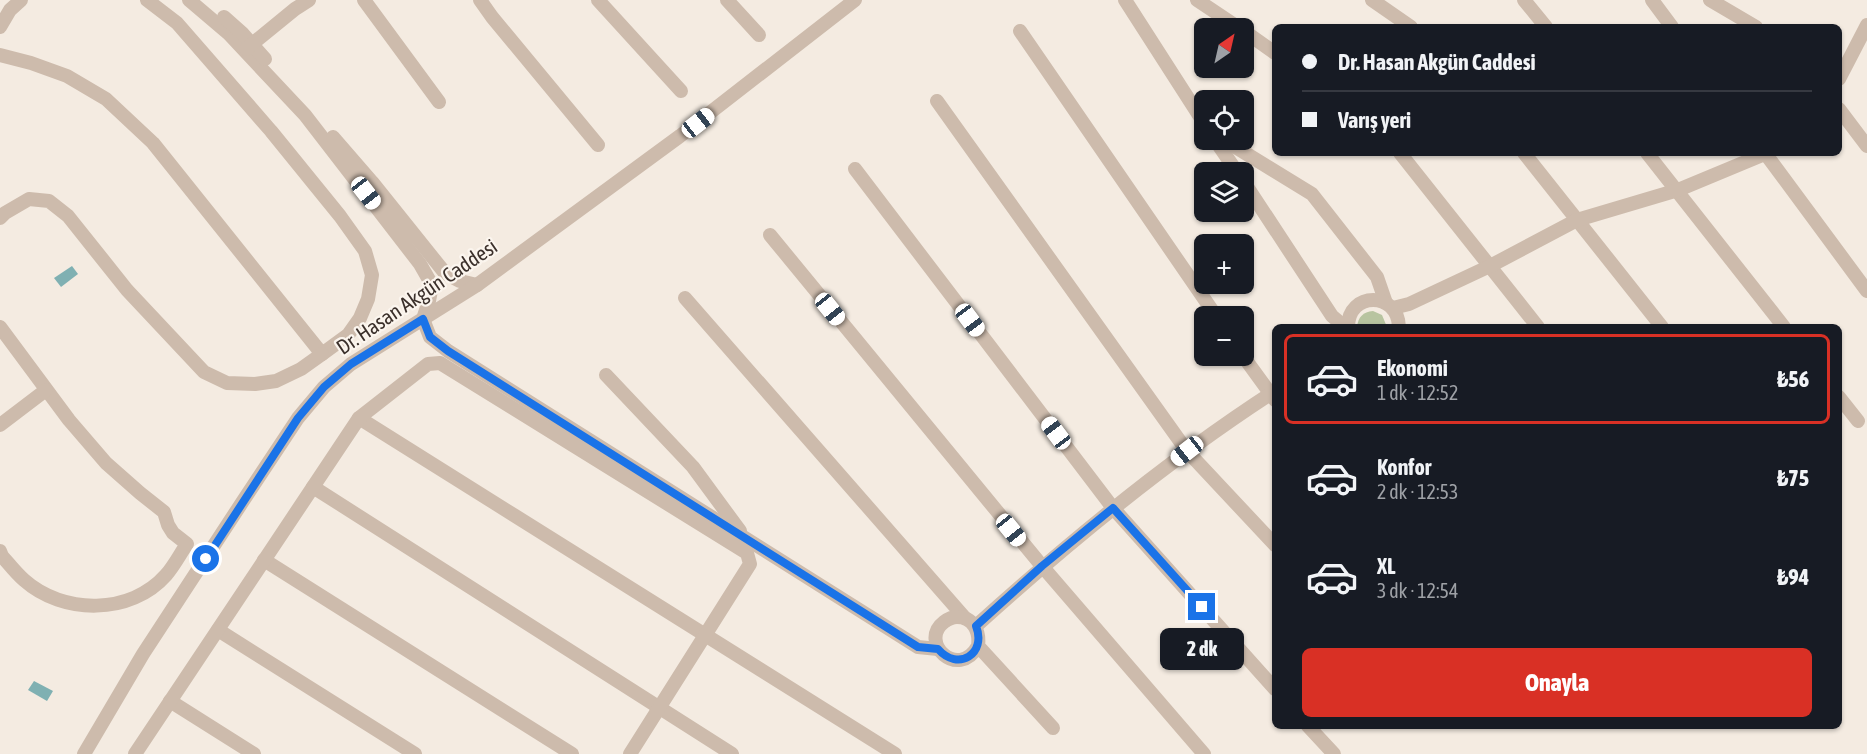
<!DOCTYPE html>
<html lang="tr">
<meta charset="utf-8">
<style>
body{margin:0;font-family:"Asap Condensed",sans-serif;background:#20242c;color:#f1f3f6;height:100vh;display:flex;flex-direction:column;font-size:22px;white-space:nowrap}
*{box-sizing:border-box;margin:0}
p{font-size:20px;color:#9ea1a6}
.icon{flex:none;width:33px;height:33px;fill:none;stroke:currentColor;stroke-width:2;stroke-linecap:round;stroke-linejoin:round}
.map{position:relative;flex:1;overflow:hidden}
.details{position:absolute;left:1272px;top:324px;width:570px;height:405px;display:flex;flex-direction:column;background:#171b24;border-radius:9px;box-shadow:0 2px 4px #0004}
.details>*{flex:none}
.hud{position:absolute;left:1272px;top:24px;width:570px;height:132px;border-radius:9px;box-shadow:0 2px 4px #0004;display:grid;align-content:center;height:132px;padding:0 30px;background:#171b24}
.needle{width:39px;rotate:34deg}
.buttons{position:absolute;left:1194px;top:18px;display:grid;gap:12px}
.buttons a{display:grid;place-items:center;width:60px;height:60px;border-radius:9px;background:#171b24;box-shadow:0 2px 4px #0004;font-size:30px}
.end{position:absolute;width:27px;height:27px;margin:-14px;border:8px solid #1a73e8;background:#fff;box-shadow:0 0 0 3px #fff}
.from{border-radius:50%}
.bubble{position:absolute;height:42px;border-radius:9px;background:#171b24;box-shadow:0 2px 4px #0004;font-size:20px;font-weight:800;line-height:42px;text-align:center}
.car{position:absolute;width:18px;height:36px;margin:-18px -9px;border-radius:8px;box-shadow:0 0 4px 2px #0007;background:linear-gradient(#fff 24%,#345 0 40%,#fff 0 76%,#345 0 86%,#fff 0)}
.hud b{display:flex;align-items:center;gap:21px;height:57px;font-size:22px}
.hud b+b{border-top:2px solid #363941}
.hud i{width:15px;height:15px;background:#f1f3f6}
ul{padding:10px 0 0;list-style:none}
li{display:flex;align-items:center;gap:18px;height:90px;margin:0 12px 9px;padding:0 18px;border:3px solid transparent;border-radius:9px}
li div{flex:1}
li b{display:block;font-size:22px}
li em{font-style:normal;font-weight:800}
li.active{border-color:#d93025}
li>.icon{width:54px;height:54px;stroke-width:1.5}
.action{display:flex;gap:12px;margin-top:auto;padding:12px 30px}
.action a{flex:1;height:69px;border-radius:9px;background:#d93025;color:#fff;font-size:24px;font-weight:800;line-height:69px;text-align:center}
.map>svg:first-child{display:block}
.green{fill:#b8c4a0}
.water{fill:#7fb0b2}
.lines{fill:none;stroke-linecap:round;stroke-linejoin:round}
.minor{stroke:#cdbbac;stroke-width:14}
.route{stroke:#1a73e8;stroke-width:8}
.labels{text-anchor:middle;stroke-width:4.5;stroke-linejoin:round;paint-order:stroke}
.street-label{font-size:21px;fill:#3b302b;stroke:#fbf5ee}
</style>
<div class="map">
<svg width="1867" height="754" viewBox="0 0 1867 754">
<rect width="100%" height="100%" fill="#f4ebe1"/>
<path class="green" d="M1373,311l9,4 5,12h-30c1,-10 6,-15 16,-16z"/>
<g class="water">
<path d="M72,266l6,8 -17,13 -7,-9z"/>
<path d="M34,681l19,10 -6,10 -19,-11z"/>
</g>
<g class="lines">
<g class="minor">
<path d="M189,0l40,34 76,81 115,149 12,21 -3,16 -6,18 7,18 18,14 470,296 20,2"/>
<path d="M364,0l75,102"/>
<path d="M480,0l12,17 106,128"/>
<path d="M598,0l83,91"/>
<path d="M727,0l32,35"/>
<path d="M1125,0l79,123"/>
<path d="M1197,0l42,28"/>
<path d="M1372,0l39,27"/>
<path d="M1524,0l22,27"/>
<path d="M1652,0l20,27"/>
<path d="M1710,0l46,27"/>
<path d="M224,17l18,16 23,26"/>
<path d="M0,27l10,-17 11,-10"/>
<path d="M1020,31l196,285"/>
<path d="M1244,31l31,22"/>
<path d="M246,49l49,-40 14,-9"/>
<path d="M0,55l31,8 36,13 39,23 47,44 169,211 26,-19 12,-17 8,-19 4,-24 -7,-24 -25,-35 -69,-85 -94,-108 -30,-23"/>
<path d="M1839,79l28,-54"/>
<path d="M937,101l250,350 88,94"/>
<path d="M1839,109l28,37"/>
<path d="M333,137l39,45 73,91 15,8 17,4"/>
<path d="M1215,140l22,32"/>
<path d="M1224,140l88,54 65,83 9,26"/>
<path d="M1400,153l138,174"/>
<path d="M1524,153l138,174"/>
<path d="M1647,153l137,174"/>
<path d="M1765,153l102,138"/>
<path d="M855,169l258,339 162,181"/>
<path d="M1244,182l88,134 13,11"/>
<path d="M0,218l5,-5 24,-14 20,2 19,15 59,74 77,82 23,11 28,1 21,-3 25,-12 21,-15"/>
<path d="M770,235l272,331 162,188"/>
<path d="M685,298l280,320"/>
<path d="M1393,308l16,-4 81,-38 87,-46 101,-30 89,-37"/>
<path d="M0,327l69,93 37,43 34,30 24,19 4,13 5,8 14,11c-7,10 -13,22 -21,31 -35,40 -103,40 -142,5 -8,-7 -15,-16 -22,-24l-2,-5"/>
<path d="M1348,327c0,-36 50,-36 51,0"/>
<path d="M1243,356l32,44"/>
<path d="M606,375l87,92 47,64"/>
<path d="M1839,397l19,24"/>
<path d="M359,418l536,336"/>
<path d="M0,425l46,-35"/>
<path d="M313,487l419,267"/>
<path d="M264,560l308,194"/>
<path d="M976,626c94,-85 192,-166 299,-235"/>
<path d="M218,630l197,124"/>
<path d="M978,646c-20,35 -60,-4 -34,-24 4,-3 8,-5 13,-5 16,0 23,14 21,29l75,82"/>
<path d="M170,701l84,53"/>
<path d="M1308,726l26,28"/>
<path d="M84,754l59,-100 100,-153 55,-83 26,-31 27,-23 126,-79 203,-149 175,-136"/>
<path d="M135,754l224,-336 69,-54 12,-1 307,190 3,11 -120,190"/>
</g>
</g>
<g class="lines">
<path class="route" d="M206,559l92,-141 26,-31 27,-23 72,-45 7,18 18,14 470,296 20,2c20,23 49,5 38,-23l66,-60 71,-58 89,99"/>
</g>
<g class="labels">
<g class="street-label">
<text transform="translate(417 297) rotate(-34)" y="7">Dr. Hasan Akgün Caddesi</text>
</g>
</g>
</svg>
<div class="buttons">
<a><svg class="needle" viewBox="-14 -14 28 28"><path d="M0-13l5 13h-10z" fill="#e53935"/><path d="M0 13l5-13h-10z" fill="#9ea1a6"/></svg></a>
<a><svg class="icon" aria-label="locate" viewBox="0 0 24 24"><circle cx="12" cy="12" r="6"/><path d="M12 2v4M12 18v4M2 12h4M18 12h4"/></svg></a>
<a><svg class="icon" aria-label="layers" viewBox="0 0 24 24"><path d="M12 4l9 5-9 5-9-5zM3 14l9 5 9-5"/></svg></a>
<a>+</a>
<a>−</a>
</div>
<i class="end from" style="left:206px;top:559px"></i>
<i class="end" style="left:1202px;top:607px"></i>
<div class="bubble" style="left:1160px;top:628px;width:84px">2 dk</div>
<i class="car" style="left:698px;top:123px;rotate:52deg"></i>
<i class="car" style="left:366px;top:193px;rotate:142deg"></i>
<i class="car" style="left:830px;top:309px;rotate:141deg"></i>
<i class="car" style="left:970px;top:320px;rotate:143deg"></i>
<i class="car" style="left:1056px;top:433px;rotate:323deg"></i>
<i class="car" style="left:1187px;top:451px;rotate:232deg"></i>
<i class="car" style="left:1011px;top:530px;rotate:141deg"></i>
<div class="hud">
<b><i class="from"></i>Dr. Hasan Akgün Caddesi</b>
<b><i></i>Varış yeri</b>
</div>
<section class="details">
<ul>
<li class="active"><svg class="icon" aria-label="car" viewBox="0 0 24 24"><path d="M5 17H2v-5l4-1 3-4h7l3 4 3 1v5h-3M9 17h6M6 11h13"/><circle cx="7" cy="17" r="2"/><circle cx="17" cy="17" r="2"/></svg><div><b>Ekonomi</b><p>1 dk · 12:52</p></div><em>₺56</em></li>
<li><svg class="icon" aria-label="car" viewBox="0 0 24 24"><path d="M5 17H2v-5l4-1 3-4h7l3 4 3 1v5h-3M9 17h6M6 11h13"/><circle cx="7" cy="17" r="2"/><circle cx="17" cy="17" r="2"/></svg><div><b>Konfor</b><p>2 dk · 12:53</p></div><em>₺75</em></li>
<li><svg class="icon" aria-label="car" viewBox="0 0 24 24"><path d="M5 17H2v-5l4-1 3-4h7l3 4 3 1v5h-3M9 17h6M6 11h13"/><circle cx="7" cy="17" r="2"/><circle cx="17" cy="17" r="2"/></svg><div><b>XL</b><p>3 dk · 12:54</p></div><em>₺94</em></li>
</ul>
<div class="action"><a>Onayla</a></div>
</section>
</div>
